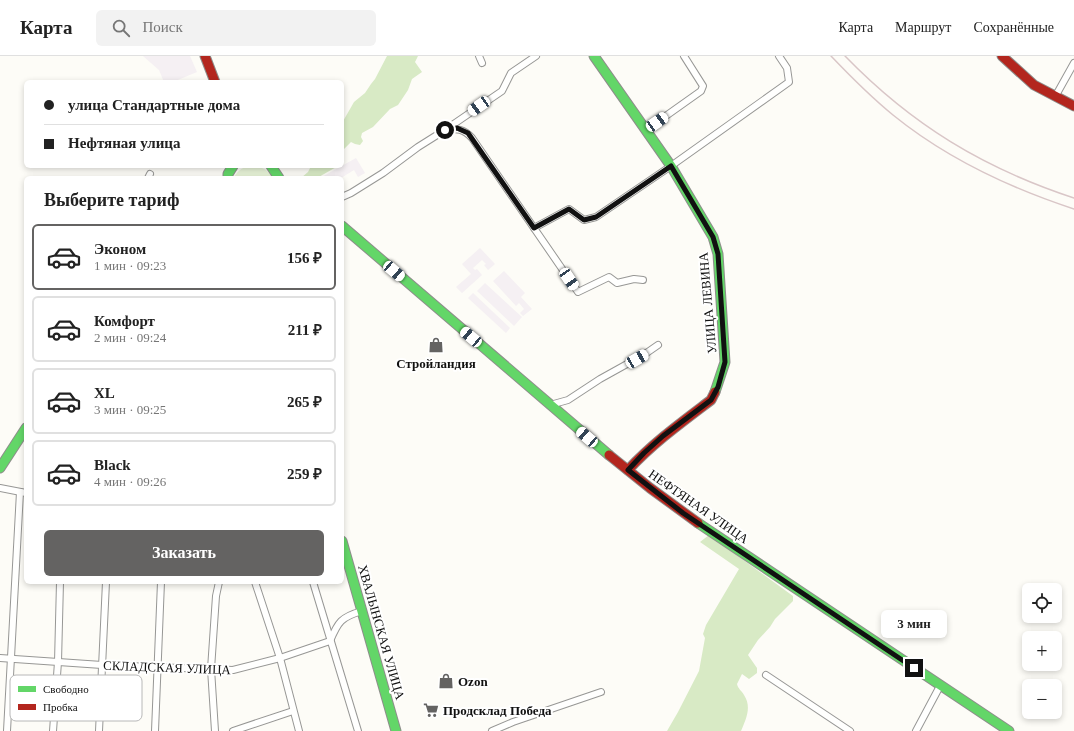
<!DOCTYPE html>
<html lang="ru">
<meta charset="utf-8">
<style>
body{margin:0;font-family:"Times New Roman",serif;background:#f2f2f2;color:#222;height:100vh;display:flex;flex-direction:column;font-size:15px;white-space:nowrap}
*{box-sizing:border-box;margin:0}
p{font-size:13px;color:#767676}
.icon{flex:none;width:22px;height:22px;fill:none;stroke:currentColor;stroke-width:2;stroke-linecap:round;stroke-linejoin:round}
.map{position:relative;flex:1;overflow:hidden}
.details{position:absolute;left:24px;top:120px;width:320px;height:408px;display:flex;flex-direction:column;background:#fff;border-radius:6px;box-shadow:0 2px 6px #0003}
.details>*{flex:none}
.guide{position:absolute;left:24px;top:24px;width:320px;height:88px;border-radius:6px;box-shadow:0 2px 6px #0003;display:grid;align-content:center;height:88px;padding:0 20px;background:#fff}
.tools{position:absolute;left:1022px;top:527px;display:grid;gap:8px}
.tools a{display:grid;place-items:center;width:40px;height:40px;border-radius:6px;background:#fff;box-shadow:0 2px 6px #0003;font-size:20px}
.end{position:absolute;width:18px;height:18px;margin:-9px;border:5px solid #111;background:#fff;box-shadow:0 0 0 2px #fff}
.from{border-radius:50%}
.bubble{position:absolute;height:28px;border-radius:6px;background:#fff;box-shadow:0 2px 6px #0003;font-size:13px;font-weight:700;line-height:28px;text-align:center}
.car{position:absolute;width:12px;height:24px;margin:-12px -6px;border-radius:5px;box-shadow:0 0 3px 1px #0007;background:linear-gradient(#fff 24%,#345 0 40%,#fff 0 76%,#345 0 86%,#fff 0)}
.guide b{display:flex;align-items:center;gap:14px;height:38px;font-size:15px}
.guide b+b{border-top:1px solid #e0e0e0}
.guide i{width:10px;height:10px;background:#222}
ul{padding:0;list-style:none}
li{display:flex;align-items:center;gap:12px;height:66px;margin:0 8px 6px;padding:0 12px;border:2px solid #e0e0e0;border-radius:6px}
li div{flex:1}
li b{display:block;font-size:15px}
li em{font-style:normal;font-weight:700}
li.current{border-color:#646362}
li>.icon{width:36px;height:36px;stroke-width:1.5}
h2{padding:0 20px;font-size:18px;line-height:48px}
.action{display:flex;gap:8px;margin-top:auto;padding:8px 20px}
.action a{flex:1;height:46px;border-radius:6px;background:#646362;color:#fff;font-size:16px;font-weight:700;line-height:46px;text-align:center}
header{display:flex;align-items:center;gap:24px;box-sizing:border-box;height:56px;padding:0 20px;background:#fff;border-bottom:1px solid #e0e0e0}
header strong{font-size:19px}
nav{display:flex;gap:22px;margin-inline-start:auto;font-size:14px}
.search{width:280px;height:36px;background:#f2f2f2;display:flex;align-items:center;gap:10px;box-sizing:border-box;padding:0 14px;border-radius:6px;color:#767676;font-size:15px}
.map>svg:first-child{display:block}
.industrial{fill:#f5f0f3}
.green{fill:#e7f3d7}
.forest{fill:#d8eac5}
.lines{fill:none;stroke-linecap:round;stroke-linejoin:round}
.street-casing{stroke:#979795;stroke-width:8}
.fast-casing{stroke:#8e8d8b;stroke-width:11}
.jam-casing{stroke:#8e8d8b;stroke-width:11}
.street{stroke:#fffffe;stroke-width:6}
.fast{stroke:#63d668;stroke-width:9}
.jam{stroke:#b3261e;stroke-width:9}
.rail{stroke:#d9c6c7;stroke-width:1.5}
.route{stroke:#111;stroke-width:5}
.labels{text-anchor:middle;stroke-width:4;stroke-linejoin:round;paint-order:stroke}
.street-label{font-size:13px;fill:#111;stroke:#fff}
.poi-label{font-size:13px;font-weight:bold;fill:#111;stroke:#fff;text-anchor:start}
.key{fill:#fff;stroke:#b8b8b8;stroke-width:1}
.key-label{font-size:11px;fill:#111}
</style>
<header>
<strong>Карта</strong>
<div class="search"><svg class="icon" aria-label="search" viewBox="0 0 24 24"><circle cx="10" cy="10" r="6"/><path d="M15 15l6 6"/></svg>Поиск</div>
<nav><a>Карта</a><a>Маршрут</a><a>Сохранённые</a></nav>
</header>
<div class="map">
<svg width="1074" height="675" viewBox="0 0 1074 675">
<rect width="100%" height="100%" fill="#fdfcf7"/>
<g class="industrial">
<path d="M143,0h47l7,16 -24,10h-9l-5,-12z"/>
<path d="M356,102l9,15 -7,4 -4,-7 -13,8h-21z"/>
<path d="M480,192l15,16 -7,6 -4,-5 2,-1 -4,-4 -9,8 2,2 2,-1 5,6 -20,18 -6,-6 15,-13 -9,-10z"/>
<path d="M504,215l21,22 -4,4 11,12 -9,7 -3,-3 4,-4 -5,-6 -3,3 -23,-25z"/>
<path d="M485,227l37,34 -8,9 -37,-35z"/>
<path d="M473,237l37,35 -4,5 -38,-35z"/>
</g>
<path class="green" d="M248,110c11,0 18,1 25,12h-40c4,-6 8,-10 15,-12z"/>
<g class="forest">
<path d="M387,0h31l-3,6 7,10 -10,7 -4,11 -10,15 -8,4 -17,18 -11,6 -1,4 2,4 -3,4 -5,-1 -4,-2 -9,9v-28l12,-21 11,-9 6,-9 4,-5z"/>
<path d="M311,110h27l-21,12h-16l7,-6z"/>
<path d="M709,479l84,61v5l-18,18 -5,8 -12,13 -10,15 9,13v5l-8,6 -7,-5 -5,10c1,5 5,7 7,11 8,12 2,24 -3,36h-74l11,-19 21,-41 6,-33 -2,-4 3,-9 33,-56 -39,-27z"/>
</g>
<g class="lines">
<g class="street-casing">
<g id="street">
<path d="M479,0l3,7"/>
<path d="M1055,41l19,-34"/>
<path d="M445,74c12,-2 19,-1 27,8l106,154 31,-15 8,6 17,-4 9,1"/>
<path d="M646,74l55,-39 2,-5 -19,-30"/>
<path d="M148,122l2,-4"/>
<path d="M342,141l9,-4 32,-20 35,-26 27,-17 57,-39 9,-18 25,-17"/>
<path d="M534,172l35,-19 15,11 12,-3 75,-51 118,-84 -2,-14 -8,-12"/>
<path d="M550,349l18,-5 32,-21 45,-25 13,-9"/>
<path d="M0,432l26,5"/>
<path d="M255,526l25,76 19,73"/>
<path d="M313,526l45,149"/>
<path d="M0,602l102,7 131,5 47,-12 50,-17c8,-19 11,-24 32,-30"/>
<path d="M766,619l84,56"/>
<path d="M7,675l13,-239"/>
<path d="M53,675l5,-69 2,-80"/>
<path d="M99,675l7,-149"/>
<path d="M155,675l6,-149"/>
<path d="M215,675l-4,-62 5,-73 3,-14"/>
<path d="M233,675l60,-20"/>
<path d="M492,675l21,-9 88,-30"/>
<path d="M916,675l24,-45"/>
</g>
</g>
<g class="fast-casing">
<g id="fast">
<path d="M594,0l77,110 42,71 5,17 7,108 -10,30"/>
<path d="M271,110l8,12"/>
<path d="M228,122v-4l5,-8"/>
<path d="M342,170l267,229"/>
<path d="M0,412l26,-40"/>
<path d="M698,467l311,208"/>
<path d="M342,485l54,190"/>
</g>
</g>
<g class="jam-casing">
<g id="jam">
<path d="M205,0l10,26"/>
<path d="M1002,0l32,29 40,21"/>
<path d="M609,399l41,33 48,35"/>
<path d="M628,414c25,-27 54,-48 83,-70l4,-8"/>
</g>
</g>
<use href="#street" class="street"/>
<use href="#fast" class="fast"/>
<use href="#jam" class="jam"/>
<g class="rail">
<path d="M831,0c20,21 40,41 62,59 53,43 117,73 181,94"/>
<path d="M845,0c67,69 138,112 229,142"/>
</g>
</g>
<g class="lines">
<path class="route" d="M445,74l12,-2 11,5 66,95 35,-19 15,11 12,-3 75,-51 42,71 5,17 7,108 -7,25 -7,13 -48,36 -19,17 -16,17 55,43 231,155"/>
</g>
<defs>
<g id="shop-bare" transform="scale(1.2)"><path d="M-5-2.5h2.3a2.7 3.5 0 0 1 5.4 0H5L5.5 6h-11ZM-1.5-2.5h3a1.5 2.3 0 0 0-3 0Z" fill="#646362" stroke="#fff" stroke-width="2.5" paint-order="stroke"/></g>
<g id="supermarket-bare" transform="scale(1.2)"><path d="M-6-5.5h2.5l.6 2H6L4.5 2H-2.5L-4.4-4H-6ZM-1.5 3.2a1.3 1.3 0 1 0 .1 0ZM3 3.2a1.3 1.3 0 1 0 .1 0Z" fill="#646362" stroke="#fff" stroke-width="2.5" paint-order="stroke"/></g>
</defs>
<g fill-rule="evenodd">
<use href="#shop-bare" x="436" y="289"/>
<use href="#shop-bare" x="446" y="625"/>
<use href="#supermarket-bare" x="431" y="654"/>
</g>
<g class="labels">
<g class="street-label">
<text transform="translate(707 247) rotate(-95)" y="5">УЛИЦА ЛЕВИНА</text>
<text transform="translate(699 450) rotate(35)" y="5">НЕФТЯНАЯ УЛИЦА</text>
<text transform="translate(382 576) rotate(74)" y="5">ХВАЛЫНСКАЯ УЛИЦА</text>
<text transform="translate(167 611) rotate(2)" y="5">СКЛАДСКАЯ УЛИЦА</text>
</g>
<g class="poi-label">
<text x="436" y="312" text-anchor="middle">Стройландия</text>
<text x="458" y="630">Ozon</text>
<text x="443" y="659">Продсклад Победа</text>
</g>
</g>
<rect x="10" y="619" width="132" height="46" rx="6" class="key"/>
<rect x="18" y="630" width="18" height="6" fill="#63d668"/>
<rect x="18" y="648" width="18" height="6" fill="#b3261e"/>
<g class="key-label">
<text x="43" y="637">Свободно</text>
<text x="43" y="655">Пробка</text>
</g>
</svg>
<div class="tools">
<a><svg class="icon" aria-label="locate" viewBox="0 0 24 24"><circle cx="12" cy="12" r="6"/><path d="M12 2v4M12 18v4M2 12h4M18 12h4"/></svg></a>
<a>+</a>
<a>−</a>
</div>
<i class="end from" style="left:445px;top:74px"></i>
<i class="end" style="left:914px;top:612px"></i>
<div class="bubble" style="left:881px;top:554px;width:66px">3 мин</div>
<i class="car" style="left:479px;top:50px;rotate:235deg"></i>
<i class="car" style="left:657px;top:66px;rotate:55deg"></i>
<i class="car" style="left:394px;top:215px;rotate:131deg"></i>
<i class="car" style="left:569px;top:223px;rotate:146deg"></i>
<i class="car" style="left:471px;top:281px;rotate:310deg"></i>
<i class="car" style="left:637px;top:303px;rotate:60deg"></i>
<i class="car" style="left:587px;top:381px;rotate:311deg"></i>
<div class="guide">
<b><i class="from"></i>улица Стандартные дома</b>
<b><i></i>Нефтяная улица</b>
</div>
<section class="details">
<h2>Выберите тариф</h2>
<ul>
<li class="current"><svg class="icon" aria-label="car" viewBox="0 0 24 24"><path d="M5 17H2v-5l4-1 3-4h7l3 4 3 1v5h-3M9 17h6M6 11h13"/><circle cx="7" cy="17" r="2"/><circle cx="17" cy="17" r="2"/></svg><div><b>Эконом</b><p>1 мин · 09:23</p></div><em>156 ₽</em></li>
<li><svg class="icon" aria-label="car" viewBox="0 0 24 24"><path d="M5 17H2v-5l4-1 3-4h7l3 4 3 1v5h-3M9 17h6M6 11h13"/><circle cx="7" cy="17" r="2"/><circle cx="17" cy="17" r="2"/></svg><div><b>Комфорт</b><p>2 мин · 09:24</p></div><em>211 ₽</em></li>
<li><svg class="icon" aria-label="car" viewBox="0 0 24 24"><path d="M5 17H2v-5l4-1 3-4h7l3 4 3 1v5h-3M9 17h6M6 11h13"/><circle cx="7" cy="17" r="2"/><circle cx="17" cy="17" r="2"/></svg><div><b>XL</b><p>3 мин · 09:25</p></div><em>265 ₽</em></li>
<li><svg class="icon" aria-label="car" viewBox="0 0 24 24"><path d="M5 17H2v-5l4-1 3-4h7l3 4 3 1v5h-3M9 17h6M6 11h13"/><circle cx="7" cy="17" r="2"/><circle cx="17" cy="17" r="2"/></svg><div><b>Black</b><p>4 мин · 09:26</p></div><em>259 ₽</em></li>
</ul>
<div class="action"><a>Заказать</a></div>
</section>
</div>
